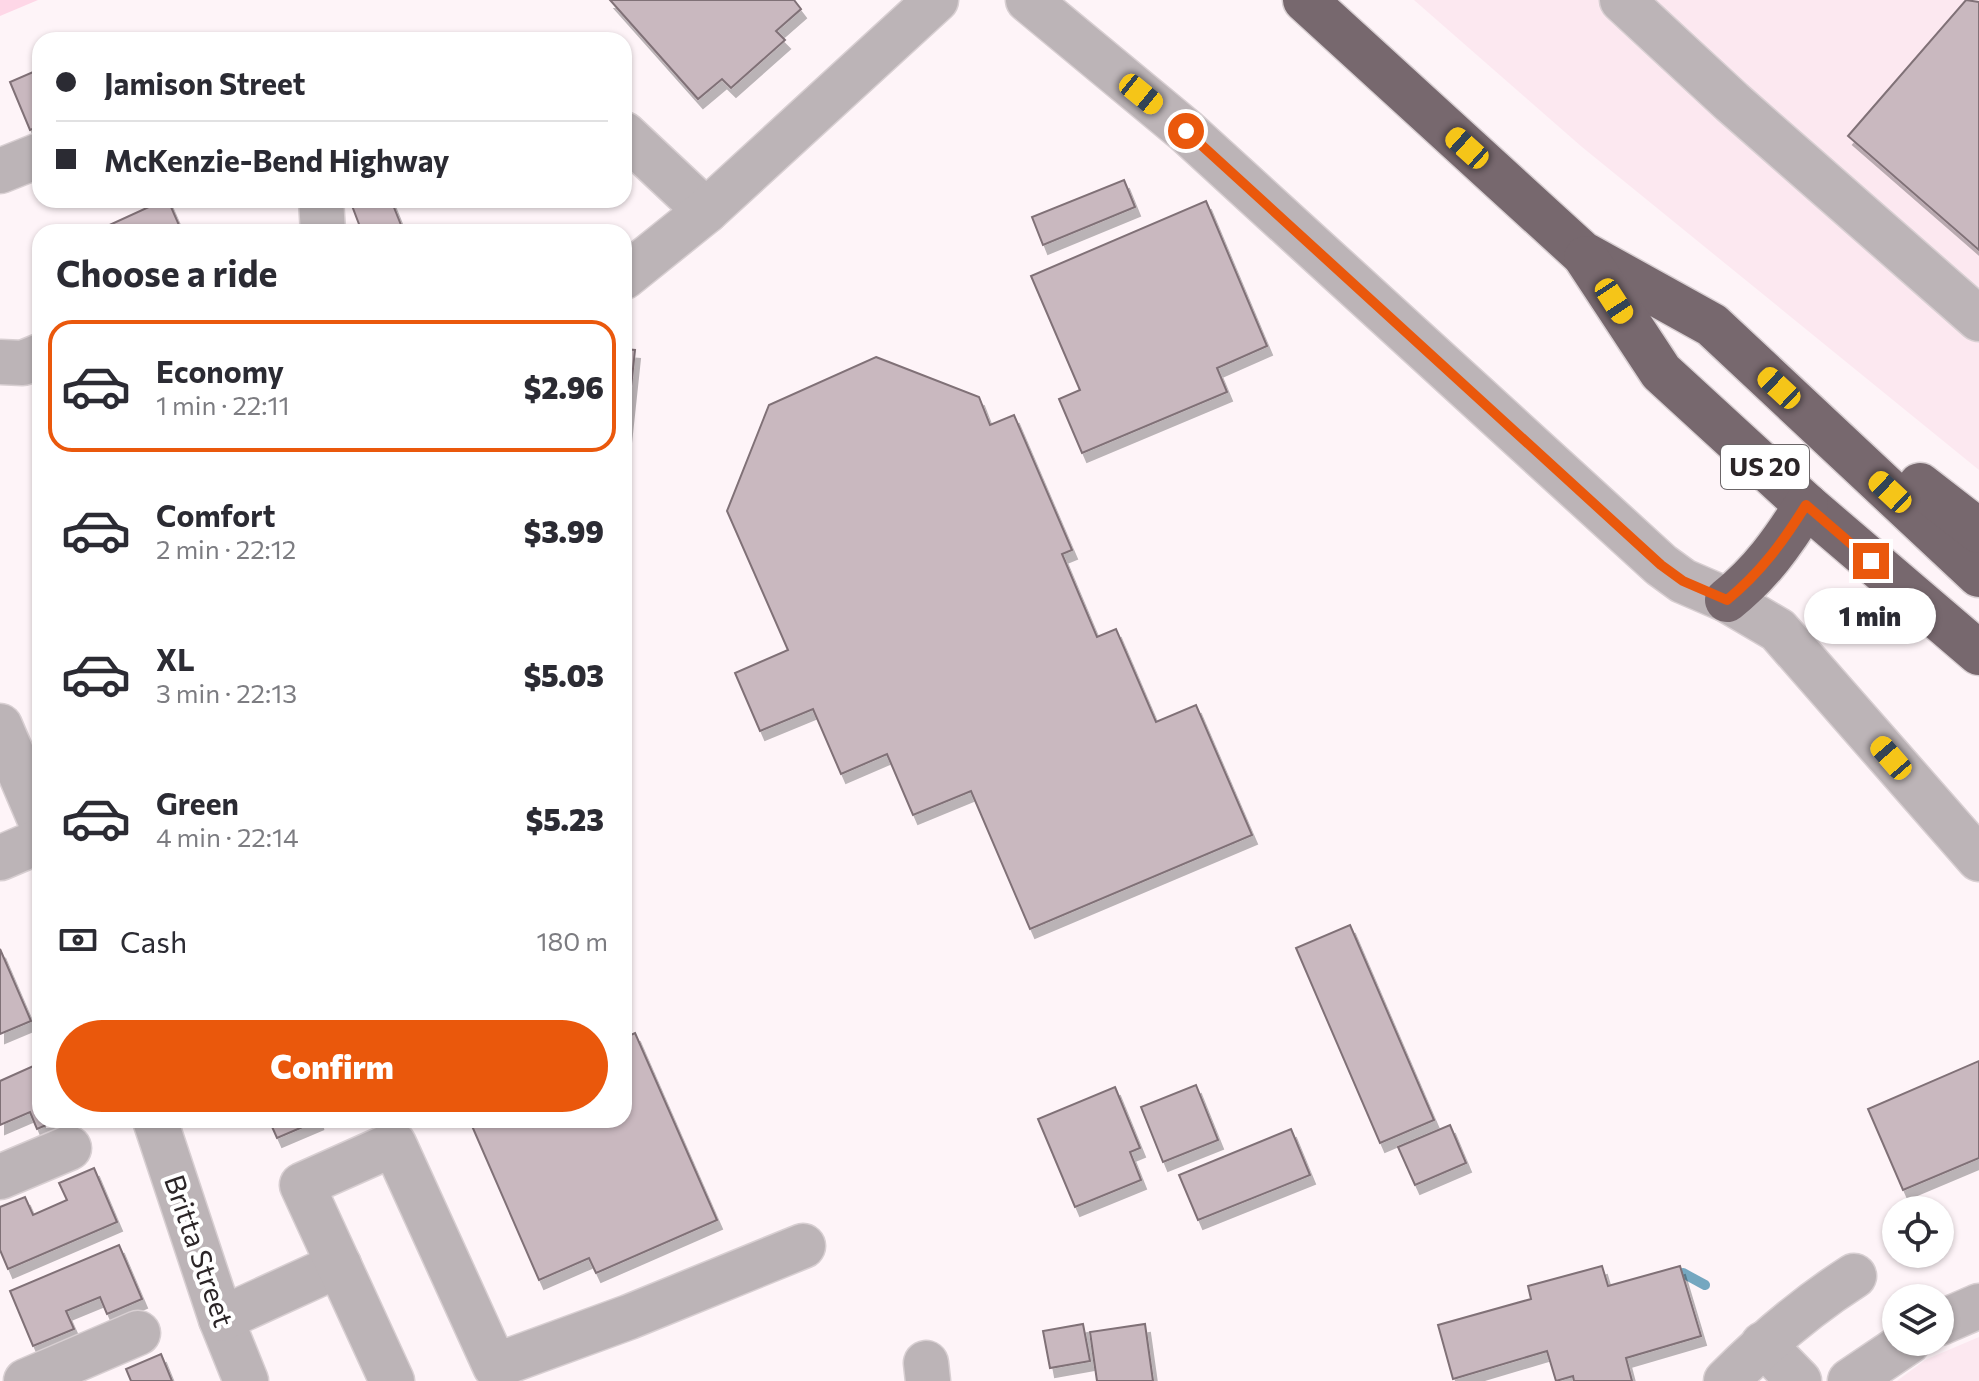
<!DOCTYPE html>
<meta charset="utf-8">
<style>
body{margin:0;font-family:Commissioner,sans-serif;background:#f2f2f3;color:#2b2b33;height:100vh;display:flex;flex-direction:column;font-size:30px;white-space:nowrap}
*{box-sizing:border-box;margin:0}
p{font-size:26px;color:#7c7c81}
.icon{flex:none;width:44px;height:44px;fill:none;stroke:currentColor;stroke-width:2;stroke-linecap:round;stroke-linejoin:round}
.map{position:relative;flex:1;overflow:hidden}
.sheet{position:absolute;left:32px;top:224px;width:600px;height:904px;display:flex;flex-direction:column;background:#fff;border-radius:24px;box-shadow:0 2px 6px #0004}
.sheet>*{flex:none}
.hud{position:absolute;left:32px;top:32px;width:600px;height:176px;border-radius:24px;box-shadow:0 2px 6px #0004;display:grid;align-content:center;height:176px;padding:0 24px;background:#fff}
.buttons{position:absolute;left:1882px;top:1196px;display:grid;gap:16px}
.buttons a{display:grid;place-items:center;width:72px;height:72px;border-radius:50%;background:#fff;box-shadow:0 2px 6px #0004;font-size:40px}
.end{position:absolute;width:36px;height:36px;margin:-18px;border:10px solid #ea580c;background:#fff;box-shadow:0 0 0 4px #fff}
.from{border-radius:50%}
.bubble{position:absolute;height:56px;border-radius:28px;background:#fff;box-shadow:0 2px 6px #0004;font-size:26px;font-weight:800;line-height:56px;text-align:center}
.car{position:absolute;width:24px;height:48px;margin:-24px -12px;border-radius:10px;box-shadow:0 0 6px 2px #0007;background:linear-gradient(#f5c518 24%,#345 0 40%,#f5c518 0 76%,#345 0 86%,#f5c518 0)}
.hud b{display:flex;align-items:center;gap:28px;height:76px;font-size:30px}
.hud b+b{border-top:2px solid #e1e1e2}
.hud i{width:20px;height:20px;background:#2b2b33}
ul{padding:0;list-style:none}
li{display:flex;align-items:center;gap:24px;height:132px;margin:0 16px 12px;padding:0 8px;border:4px solid transparent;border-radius:24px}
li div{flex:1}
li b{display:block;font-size:30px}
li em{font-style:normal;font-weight:800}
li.on{border-color:#ea580c}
li>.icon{width:72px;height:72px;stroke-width:1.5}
h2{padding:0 24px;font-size:36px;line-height:96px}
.pay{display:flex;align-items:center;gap:20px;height:88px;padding:0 24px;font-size:30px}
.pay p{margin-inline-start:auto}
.action{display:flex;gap:16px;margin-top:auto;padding:16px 24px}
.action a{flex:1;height:92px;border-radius:48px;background:#ea580c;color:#fff;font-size:32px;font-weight:800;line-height:92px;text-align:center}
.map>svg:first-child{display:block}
.built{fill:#fce8f0}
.green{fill:#fed7e7}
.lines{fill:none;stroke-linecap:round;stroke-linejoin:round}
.stream{stroke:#75a7c0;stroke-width:10}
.building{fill:#c9b8bf;stroke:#807177;stroke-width:2;filter:url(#shadow)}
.minor-casing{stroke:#d8cfd2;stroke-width:47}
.highway-casing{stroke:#d8cfd2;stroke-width:47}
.minor{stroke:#bcb4b7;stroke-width:44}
.highway{stroke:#77686e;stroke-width:44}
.route{stroke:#ea580c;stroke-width:10}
.labels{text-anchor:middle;stroke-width:8;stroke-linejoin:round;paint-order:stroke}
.shield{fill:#fff;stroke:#6b6668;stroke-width:2}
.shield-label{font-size:26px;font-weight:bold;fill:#2b2527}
.street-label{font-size:28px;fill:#2b2527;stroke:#fff}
</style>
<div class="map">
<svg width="1979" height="1381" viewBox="0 0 1979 1381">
<defs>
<filter id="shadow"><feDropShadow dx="5" dy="9" stdDeviation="0" flood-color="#0004"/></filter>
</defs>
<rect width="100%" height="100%" fill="#fef4f8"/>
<g class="built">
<path d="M1414,0h565v470l-397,-323z"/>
<path d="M1979,1337v44h-82l28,-21z"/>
</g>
<path class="green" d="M0,0h38l-38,16z"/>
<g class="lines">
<path class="stream" d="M1683,1273l22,12"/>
</g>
<g class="building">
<path d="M610,0h184l7,9 -25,22 9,9 -54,48 -9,-9 -24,20z"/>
<path d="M1966,0l13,2v248l-131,-114z"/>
<path d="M40,69v57l-10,4 -20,-48z"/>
<path d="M1124,180l11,27 -92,38 -11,-28z"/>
<path d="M164,200h4l14,32h-75l-2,-5z"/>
<path d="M359,200h32l10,25 -17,7h-22l-11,-29z"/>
<path d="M1206,201l61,145 -50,22 10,24 -145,61 -23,-54 21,-9 -49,-114z"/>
<path d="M624,349l11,1 -11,103z"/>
<path d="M876,357l103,40 11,28 24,-10 58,135 -10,4 35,83 19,-8 40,93 40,-17 56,130 -222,94 -59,-138 -58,24 -26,-61 -46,20 -28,-65 -53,22 -25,-58 53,-23 -61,-139 42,-106z"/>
<path d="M1350,925l84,195 -54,23 -84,-195z"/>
<path d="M0,949l31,72 -31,13z"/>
<path d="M635,1033l82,187 -121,53 -7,-15 -50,22 -67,-154 15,-6h137v-82z"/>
<path d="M1979,1061v97l-76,32 -35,-81z"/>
<path d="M40,1063v57h18l-21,9 -7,-17 -30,13v-44z"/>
<path d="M1196,1085l22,55 -55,22 -22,-55z"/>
<path d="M1115,1087l25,61 -10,4 11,28 -66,27 -37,-88z"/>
<path d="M269,1120h50l-42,18z"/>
<path d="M1450,1125l16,38 -51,22 -17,-38z"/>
<path d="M1291,1129l19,46 -112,45 -19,-45z"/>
<path d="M94,1168l23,54 -109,47 -8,-19v-43l25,-10 8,18 34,-15 -8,-17z"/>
<path d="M119,1245l23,54 -35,15 -7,-17 -34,14 8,18 -41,17 -23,-55z"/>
<path d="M1602,1266l6,20 72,-20 21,70 -75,22 6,23h-58l-1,-5 -17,5 -9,-30 -94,28 -15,-54 93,-26 -3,-13z"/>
<path d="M1083,1324l7,37 -40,7 -7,-37z"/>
<path d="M1145,1324l8,57h-56l-7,-49z"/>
<path d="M161,1354l11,27h-41l-5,-12z"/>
</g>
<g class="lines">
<g class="minor-casing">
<g id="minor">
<path d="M1028,0l158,131 475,434 22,16 44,19 51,30 201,229"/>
<path d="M1622,0l110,102 247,217"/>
<path d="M624,134l82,77"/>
<path d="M0,171l40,-16"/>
<path d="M321,200l2,32"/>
<path d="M624,277l82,-66 230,-211"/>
<path d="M0,362l23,1 17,-7"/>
<path d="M0,726l40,94"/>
<path d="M0,858l40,-17"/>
<path d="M155,1120l66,199 25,62"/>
<path d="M0,1177l69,-29"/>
<path d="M221,1319l118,-54"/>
<path d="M1940,1323l39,-17"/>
<path d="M1763,1344l36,37"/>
<path d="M926,1363l2,18"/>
<path d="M26,1381l112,-48"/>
<path d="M392,1381l-90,-196 92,-41 101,222 134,-49 174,-71"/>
<path d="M1726,1381c40,-40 81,-75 128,-105"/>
<path d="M1850,1381l58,-39"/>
</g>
</g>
<g class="highway-casing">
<g id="highway">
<path d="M1305,0l277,253 130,72 267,250"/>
<path d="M1586,258l75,114 145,133 173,148"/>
<path d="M1920,485l59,46"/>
<path d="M1727,600c34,-27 56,-58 79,-95"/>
</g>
</g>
<use href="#minor" class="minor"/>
<use href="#highway" class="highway"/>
</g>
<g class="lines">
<path class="route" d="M1186,131l475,434 22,16 44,19c34,-28 56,-58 79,-95l65,56"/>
</g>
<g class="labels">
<rect class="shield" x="1721" y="445" width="88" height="44" rx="6"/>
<g class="shield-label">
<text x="1765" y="476">US 20</text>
</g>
<g class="street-label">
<text transform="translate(199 1251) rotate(71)" y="10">Britta Street</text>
</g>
</g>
</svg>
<div class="buttons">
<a><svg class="icon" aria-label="locate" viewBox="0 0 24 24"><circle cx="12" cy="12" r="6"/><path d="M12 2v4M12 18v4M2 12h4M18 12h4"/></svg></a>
<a><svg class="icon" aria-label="layers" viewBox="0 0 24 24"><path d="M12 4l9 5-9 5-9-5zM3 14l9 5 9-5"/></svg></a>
</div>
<i class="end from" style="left:1186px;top:131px"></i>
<i class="end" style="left:1871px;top:561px"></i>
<div class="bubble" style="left:1804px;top:588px;width:132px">1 min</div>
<i class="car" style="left:1141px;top:94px;rotate:129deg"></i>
<i class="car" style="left:1467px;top:148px;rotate:312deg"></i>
<i class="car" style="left:1614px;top:301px;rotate:147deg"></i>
<i class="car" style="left:1779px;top:388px;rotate:313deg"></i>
<i class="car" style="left:1890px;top:492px;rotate:313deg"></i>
<i class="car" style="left:1891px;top:758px;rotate:319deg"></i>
<div class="hud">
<b><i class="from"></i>Jamison Street</b>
<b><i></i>McKenzie-Bend Highway</b>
</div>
<section class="sheet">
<h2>Choose a ride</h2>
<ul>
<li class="on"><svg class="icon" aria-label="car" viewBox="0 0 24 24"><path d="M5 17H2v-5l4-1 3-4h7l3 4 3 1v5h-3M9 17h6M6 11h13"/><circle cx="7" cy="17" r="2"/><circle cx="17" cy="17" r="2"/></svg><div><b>Economy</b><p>1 min · 22:11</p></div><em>$2.96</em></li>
<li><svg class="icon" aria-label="car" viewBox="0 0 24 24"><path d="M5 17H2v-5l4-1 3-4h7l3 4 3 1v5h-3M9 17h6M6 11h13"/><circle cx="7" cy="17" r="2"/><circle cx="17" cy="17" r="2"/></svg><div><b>Comfort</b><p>2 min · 22:12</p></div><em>$3.99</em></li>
<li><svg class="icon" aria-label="car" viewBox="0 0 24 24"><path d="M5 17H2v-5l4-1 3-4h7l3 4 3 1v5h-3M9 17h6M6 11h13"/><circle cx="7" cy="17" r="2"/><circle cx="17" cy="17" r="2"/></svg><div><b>XL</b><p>3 min · 22:13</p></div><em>$5.03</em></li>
<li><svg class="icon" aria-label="car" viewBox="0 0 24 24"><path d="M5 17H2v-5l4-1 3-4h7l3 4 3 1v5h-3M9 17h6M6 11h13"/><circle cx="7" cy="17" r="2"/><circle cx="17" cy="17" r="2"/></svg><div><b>Green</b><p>4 min · 22:14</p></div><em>$5.23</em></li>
</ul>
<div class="pay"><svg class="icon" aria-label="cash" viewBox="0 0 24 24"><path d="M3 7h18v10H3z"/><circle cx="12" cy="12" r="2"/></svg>Cash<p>180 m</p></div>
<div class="action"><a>Confirm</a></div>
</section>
</div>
